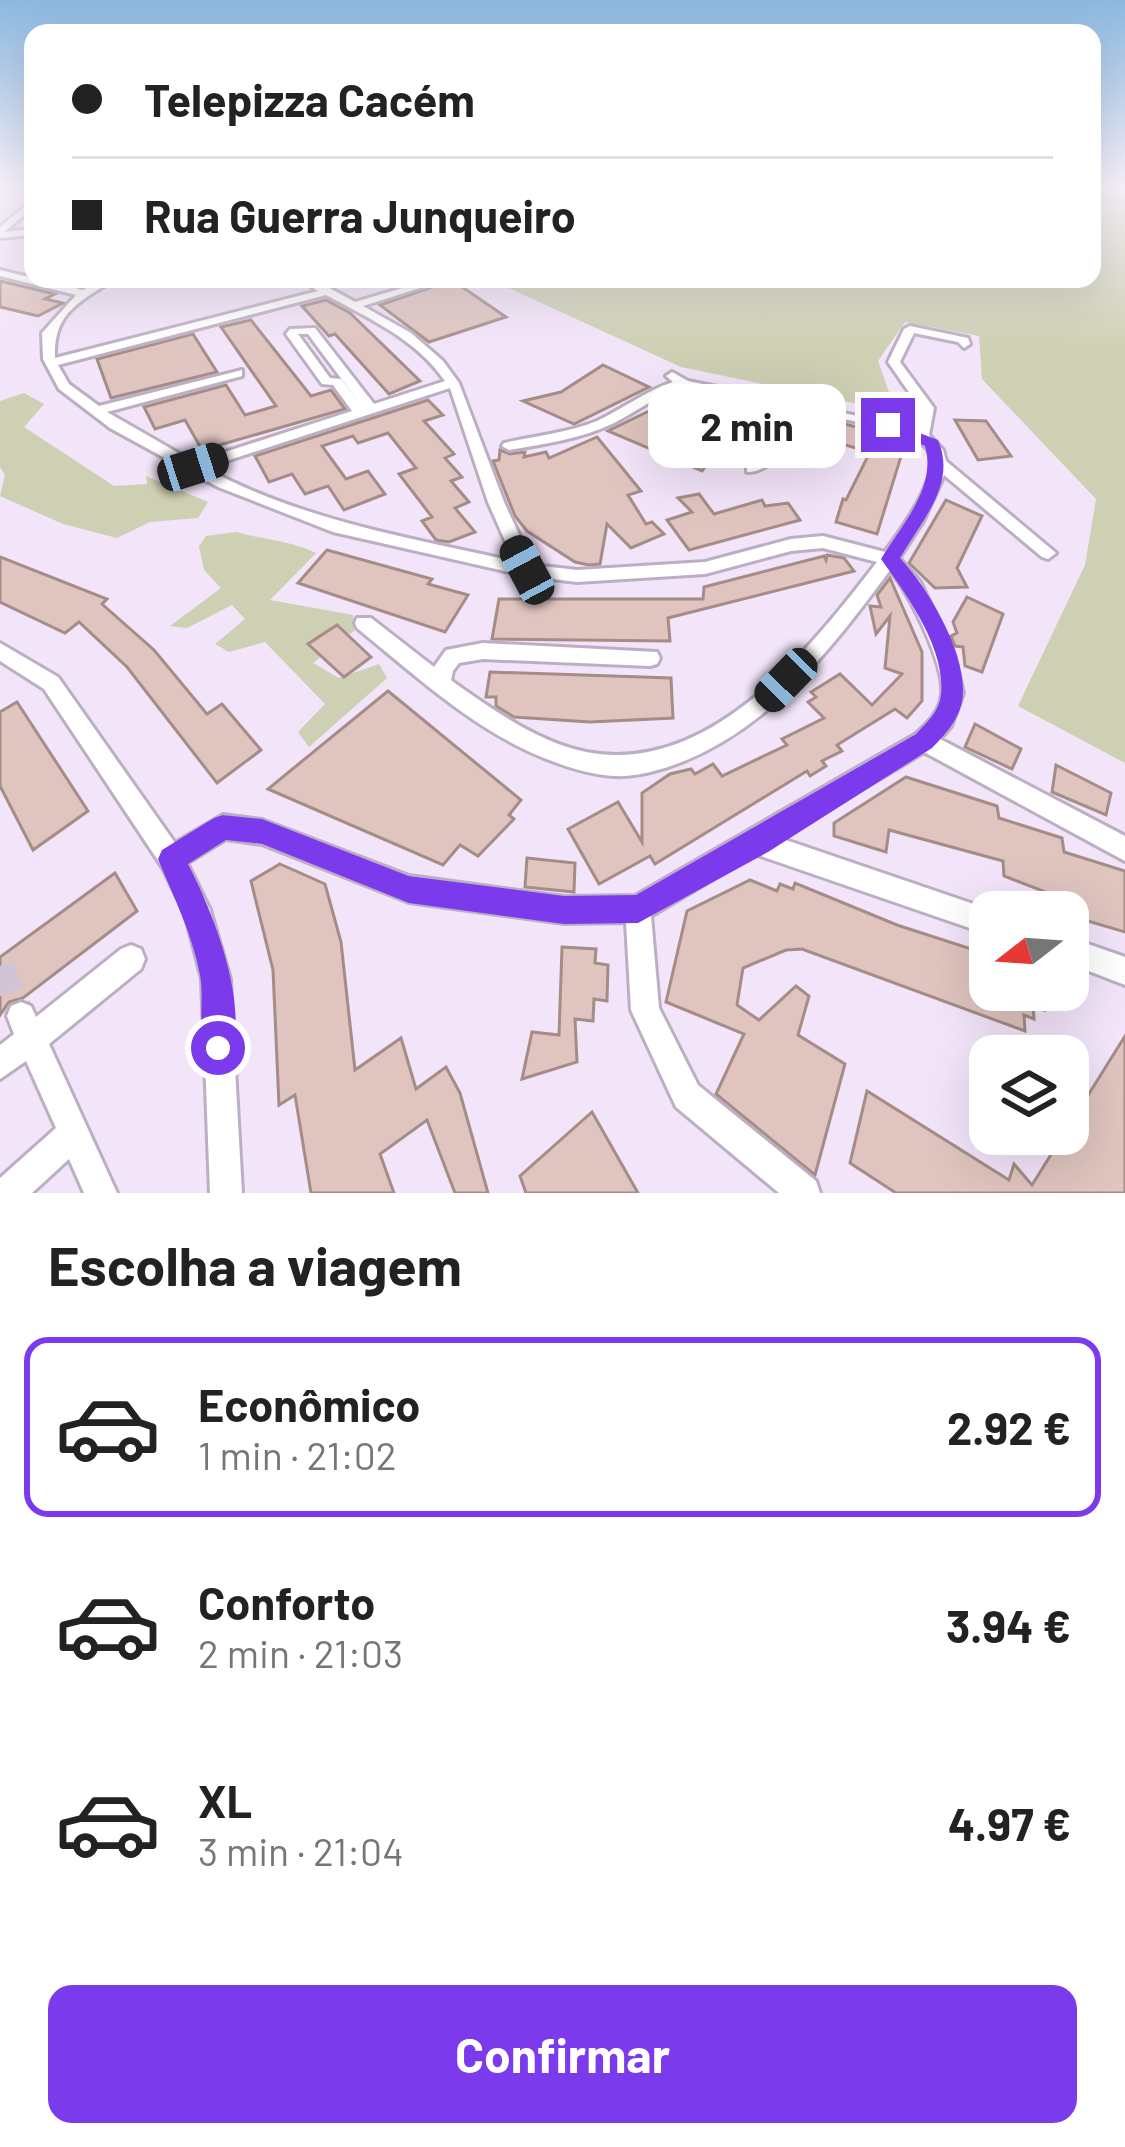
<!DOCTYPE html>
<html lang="pt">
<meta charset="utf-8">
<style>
body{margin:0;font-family:Barlow,sans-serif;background:#f2f2f2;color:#222;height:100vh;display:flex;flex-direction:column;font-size:45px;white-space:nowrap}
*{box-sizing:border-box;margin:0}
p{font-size:39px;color:#767676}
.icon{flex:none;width:66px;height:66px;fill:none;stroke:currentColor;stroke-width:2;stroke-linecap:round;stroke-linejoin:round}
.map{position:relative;height:1193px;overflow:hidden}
.sheet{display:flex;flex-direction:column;background:#fff;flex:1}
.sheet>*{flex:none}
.top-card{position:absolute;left:24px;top:24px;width:1077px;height:264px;border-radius:24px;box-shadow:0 12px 48px #0002;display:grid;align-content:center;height:264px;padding:0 48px;background:#fff}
.needle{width:78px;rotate:253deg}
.buttons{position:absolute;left:969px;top:891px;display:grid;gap:24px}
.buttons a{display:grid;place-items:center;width:120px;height:120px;border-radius:24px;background:#fff;box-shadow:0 12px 48px #0002;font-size:60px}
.end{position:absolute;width:54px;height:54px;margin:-27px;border:15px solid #7c3aed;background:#fff;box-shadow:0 0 0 6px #fff}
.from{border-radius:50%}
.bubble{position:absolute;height:84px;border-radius:24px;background:#fff;box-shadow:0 12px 48px #0002;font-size:39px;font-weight:700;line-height:84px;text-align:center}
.car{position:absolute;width:36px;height:72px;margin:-36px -18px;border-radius:15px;box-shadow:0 0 9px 3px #0007;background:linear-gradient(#222 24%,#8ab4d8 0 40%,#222 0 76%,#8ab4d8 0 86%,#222 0)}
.top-card b{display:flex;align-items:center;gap:42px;height:114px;font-size:45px}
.top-card b+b{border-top:3px solid #e0e0e0}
.top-card i{width:30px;height:30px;background:#222}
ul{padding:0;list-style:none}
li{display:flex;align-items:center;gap:36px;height:180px;margin:0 24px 18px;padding:0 24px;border:6px solid transparent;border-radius:24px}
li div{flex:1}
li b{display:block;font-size:45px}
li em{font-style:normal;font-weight:700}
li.active{border-color:#7c3aed}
li>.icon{width:108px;height:108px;stroke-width:1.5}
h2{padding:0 48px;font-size:54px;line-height:144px}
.action{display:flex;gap:24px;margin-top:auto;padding:24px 48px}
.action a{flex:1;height:138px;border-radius:24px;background:#7c3aed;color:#fff;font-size:48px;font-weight:700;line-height:138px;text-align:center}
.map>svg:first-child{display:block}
.green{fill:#cdd0b3}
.building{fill:#dfc4bf;stroke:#a58c87;stroke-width:3}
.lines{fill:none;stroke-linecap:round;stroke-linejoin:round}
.street-tunnel{stroke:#d1c4d7;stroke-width:28;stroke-dasharray:28 15;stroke-linecap:butt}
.street-casing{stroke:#bdafc3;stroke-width:6}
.street{fill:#fff;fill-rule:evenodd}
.route{fill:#7c3aed}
</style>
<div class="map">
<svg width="1125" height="1193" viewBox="0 0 1125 1193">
<rect width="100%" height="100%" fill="#f2e4f9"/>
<g class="green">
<path d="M1092,185h33v578l-107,-57 67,-141 11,-66 -114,-120 -3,-43 -74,-14 -27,39 18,51 -215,-45 -192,-88h603z"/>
<path d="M24,393l20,11 -20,23 90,59 33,-2 -1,-8 62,26 -10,16 -48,4 -33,16 -54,-14 -63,-28 5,-21 -5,-8v-66z"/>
<path d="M236,532c29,8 52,8 80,21l-46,47 83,15 1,16 -41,32 26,15 40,-14 8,14 -78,69 -11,-15 27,-28 -60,-62 -36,10 -14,-8 30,-25 -13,-14 -45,23 -17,-2 51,-38 -17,-18 -5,-24 7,-10z"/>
</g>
<g class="building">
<path d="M452,280l54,37 -77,25 -49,-37z"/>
<path d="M0,281l55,13 -10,5 18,4 -25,13 -38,-9z"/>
<path d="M326,300l24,13 70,68 -31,13 -54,-60 -6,2 -27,-30z"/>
<path d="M251,320l60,76 20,-6 14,19 -143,41 -17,-30 -30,9 -11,-22 82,-22 19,30 31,-9 -55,-79z"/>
<path d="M193,334l24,38 -106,26 -14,-39z"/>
<path d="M603,365l46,22 -75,37 -51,-23 38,-9z"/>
<path d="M684,394l21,7 -37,29 53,15 -7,-11 10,-28 12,-1 25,5 -7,25h-17l-11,20 -5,-9 -19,25 -94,-40z"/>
<path d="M428,400l15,15 -19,6 30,33 -9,4 17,19 -11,4 18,21 -14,6 20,24 -26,10 -13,-2 -14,-19 10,-4 -33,-43 17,-6 -28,-35 -30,10 -5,-7 -31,10 24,33 22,-8 17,23 -41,16 -16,-24 -23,8 -13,-20 -23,8 -14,-26z"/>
<path d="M955,420l31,1 25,35 -33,4z"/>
<path d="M841,423l65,17 -29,94 -41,-12 7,-23 3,1 24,-48 -32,-9 3,-4 -9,-3z"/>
<path d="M597,437l44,54 -13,4 18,29 6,-2 12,12 -33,14 -24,-24 -7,40 -11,1 -14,-3 -48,-31 -12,-15 -22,-55 6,-1 1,-10 10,4 15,-2 -1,5 22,-5 3,6z"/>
<path d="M699,494l15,20 48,-14 3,6 23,-3 12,17 -111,30 -22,-30 25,-8 -14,-14z"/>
<path d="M946,500l36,16 -25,52 10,19 -32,1 -26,-25z"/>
<path d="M327,550l105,29 -4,5 40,11 -23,37 -147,-49z"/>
<path d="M827,555l17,3 10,13 -186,47 2,23 -178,-2 7,-40h204l1,-12 120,-31 2,4z"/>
<path d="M0,557l107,42 -5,5 52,46 53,64 15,-10 39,46 -44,33 -90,-116 -48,-45 -14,11 -65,-31z"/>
<path d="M890,578l32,74v49l-15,17 -12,-9 -58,36 5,6 -20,10 4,5 -16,10 -3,-5 -152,93 -5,-8 -51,28 -31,-55 50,-27 24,40v-49l28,-19 21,-5 4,5 18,-10 9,12 65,-31 -5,-6 42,-21 -16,-16 8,-5 -5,-5 29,-18 32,31 30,-31 -17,-6 5,-52 -14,18 -6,-28 11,1 -4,-12z"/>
<path d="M967,597l36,17 -21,58 -17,-6 -2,-19 -8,-1 -4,-10 6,-3 -4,-11z"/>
<path d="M337,625l34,32 -27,20 -36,-33z"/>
<path d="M490,672l181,6 2,40 -83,4 -76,-5 -18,-11v-9h-10z"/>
<path d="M388,691l133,109 -12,15 5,4 -36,37 -18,-11 -17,20 -175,-76z"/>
<path d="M17,702l71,109 -55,39 -33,-64v-74z"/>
<path d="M975,724l46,25 -9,20 -47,-22z"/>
<path d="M1056,765l55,28 -5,22 -54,-23z"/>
<path d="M906,777l91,29 2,12 63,20 2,14 61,19v61l-54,-16 -2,-15 -65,-25 -1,-15 -114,-31 -3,22 -52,-16v-13z"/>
<path d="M527,858l48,5 -1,29 -49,-5z"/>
<path d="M280,864l45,20 16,58 14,128 46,-32 15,51 30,-22 14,26 28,100h-33l-28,-73 -47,34 14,39h-83l-16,-98 -16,10 -6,-135 -22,-89z"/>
<path d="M115,873l22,38 -114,87 -14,4 -9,13v-58z"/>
<path d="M750,880l27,11 3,-7 13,5 2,-6 102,42 93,30v35h51l3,20 -11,-4 1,13 -10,-4 1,16 -223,-82 -16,1 -43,18 -6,37 22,15 37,-34 13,10 -11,39 47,29 -30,111 -99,-81 28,-60 -78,-32 21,-91z"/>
<path d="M562,947l34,2 -1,14 13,2 -1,36 -13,-2 -1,22 -18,-2 2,43 -55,17 10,-47 27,3z"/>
<path d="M1125,1036v157h-229l-46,-30 17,-72 142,89 5,-16 18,21z"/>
<path d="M592,1112l46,81h-112l-6,-17z"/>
</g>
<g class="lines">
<path class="street-tunnel" d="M0,966l21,50"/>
<g class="street-casing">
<g id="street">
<path d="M30,202h3v6l-29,24 29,-3v6l-33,3v-11z"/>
<path d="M0,270l83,20 19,-11h13c-35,23 -62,33 -60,79l263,-67 -18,-12h13l42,23 77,-23h16l-85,27 48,27 32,28 16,22 45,119 29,63 44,5 128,-8 86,-23 32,-3 62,16c15,-21 58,-77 43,-102 -14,-24 -99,-32 -126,-38 -13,23 -25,60 -55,60v-6l19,-15 23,-41 -105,-22c-26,6 -46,23 -70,35 -33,16 -70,21 -105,27l-7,-4 2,-3c31,-7 63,-10 93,-22 26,-12 48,-30 76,-39l-7,-6 6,-4 16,9 228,47 4,-20 -32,-46 16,-33 6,-3 58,12 2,6 -6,4 -6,-6 -44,-9 -14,29 34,46 -5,27 14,15 3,11 110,92 -8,6 -6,-2 -98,-82 -21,46 -24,37 21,24 34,72 9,39 -12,33 -11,13 185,97v25l-201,-109 -144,86 217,74h-7v23l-235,-81 -104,62 8,92 39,77 118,96 4,12h-41l-103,-86 -45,-97 -5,-88 -62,1 -155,-21 -147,-58 -36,-5 -39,24 23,47 20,69 12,214h-32l-8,-214 -17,-66 -22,-45 -119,-179 -44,-28v-18l58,34 117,166 48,-28 39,5 147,56 155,21 71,-1 281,-162c12,-11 25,-23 26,-40 3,-29 -33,-102 -52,-124 -59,80 -124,164 -222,197 -17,5 -35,10 -53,9 -24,-1 -48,-9 -71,-18 -70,-28 -129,-83 -187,-130l-2,-5 2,-5h14l63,49 12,-17 37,-7 174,9 3,6 -3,6 -7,2 -167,-7 -24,4 -6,8 -2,9 5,4c39,27 82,58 130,68 124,24 224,-103 291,-190l-54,-14 -32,3 -86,23 -128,8 -50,-6 -194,-44 -115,-45 -108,-59 -51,-39 -16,-30 -1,-26 34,-38 -76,-19zM326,295c44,24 90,44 119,86l-71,23 -59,-76 -25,1 -4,5 36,50 11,1 19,26 -158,51 -87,-50 135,-36v-6l-143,36 -30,-22 -11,-19zM298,334h10l55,74 -22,-29 -11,-1zM450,388l38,114 26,59c-105,-23 -213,-41 -309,-93z"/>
<path d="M1068,937l57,20v28l-57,-22z"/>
<path d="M131,945l10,4 4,10 -4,10 -92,75 68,149h-33l-15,-34 -37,34h-32v-15l56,-50 -30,-67 -26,18v-34l14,-11 -7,-18 4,-10 10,-4 10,4 5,11 85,-68z"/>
</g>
</g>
<use href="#street" class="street"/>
</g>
<linearGradient id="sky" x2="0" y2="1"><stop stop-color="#8cb8e0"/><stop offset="0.53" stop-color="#f9f3fc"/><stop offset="1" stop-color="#f9f3fc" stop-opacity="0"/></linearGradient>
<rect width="1125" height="352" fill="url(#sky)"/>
<path class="route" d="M888,421l50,19c19,44 -16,80 -38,118 28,30 64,91 63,134 0,23 -16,41 -31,56l-164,104 -130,71 -74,1 -155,-21 -147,-59 -36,-4 -38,24c25,48 63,142 41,195l-11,5 -11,-5c-11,-26 -2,-57 -7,-84 -8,-42 -26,-77 -42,-116l4,-9 52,-32 9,-3 39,4 147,57 155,20 72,-1 280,-161c11,-12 23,-22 25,-39 5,-47 -35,-101 -60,-136 21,-35 56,-71 44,-113l-42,-18z"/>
</svg>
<div class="buttons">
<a><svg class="needle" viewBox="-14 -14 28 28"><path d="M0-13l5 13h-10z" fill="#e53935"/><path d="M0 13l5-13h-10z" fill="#767676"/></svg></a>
<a><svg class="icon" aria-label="layers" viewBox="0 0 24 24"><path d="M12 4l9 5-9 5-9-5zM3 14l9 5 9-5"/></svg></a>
</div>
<i class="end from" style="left:218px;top:1048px"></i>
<i class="end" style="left:888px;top:425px"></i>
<div class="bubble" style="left:648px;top:384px;width:198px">2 min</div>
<i class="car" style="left:193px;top:467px;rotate:72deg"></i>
<i class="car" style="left:527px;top:570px;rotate:332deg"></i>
<i class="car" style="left:786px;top:680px;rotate:224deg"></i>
<div class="top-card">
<b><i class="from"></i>Telepizza Cacém</b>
<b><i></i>Rua Guerra Junqueiro</b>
</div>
</div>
<section class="sheet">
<h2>Escolha a viagem</h2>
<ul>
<li class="active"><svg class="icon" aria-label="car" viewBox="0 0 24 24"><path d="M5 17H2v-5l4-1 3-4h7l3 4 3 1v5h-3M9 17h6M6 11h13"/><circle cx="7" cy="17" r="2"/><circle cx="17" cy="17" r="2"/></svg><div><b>Econômico</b><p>1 min · 21:02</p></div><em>2.92 €</em></li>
<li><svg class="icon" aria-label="car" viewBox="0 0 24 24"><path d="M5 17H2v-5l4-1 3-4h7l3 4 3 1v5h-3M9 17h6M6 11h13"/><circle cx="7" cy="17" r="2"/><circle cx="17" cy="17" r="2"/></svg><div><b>Conforto</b><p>2 min · 21:03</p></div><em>3.94 €</em></li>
<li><svg class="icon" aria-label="car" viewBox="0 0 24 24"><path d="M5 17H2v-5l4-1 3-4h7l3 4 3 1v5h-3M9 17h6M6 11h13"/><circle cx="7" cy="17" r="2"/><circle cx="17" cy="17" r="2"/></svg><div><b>XL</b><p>3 min · 21:04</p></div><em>4.97 €</em></li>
</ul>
<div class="action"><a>Confirmar</a></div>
</section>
